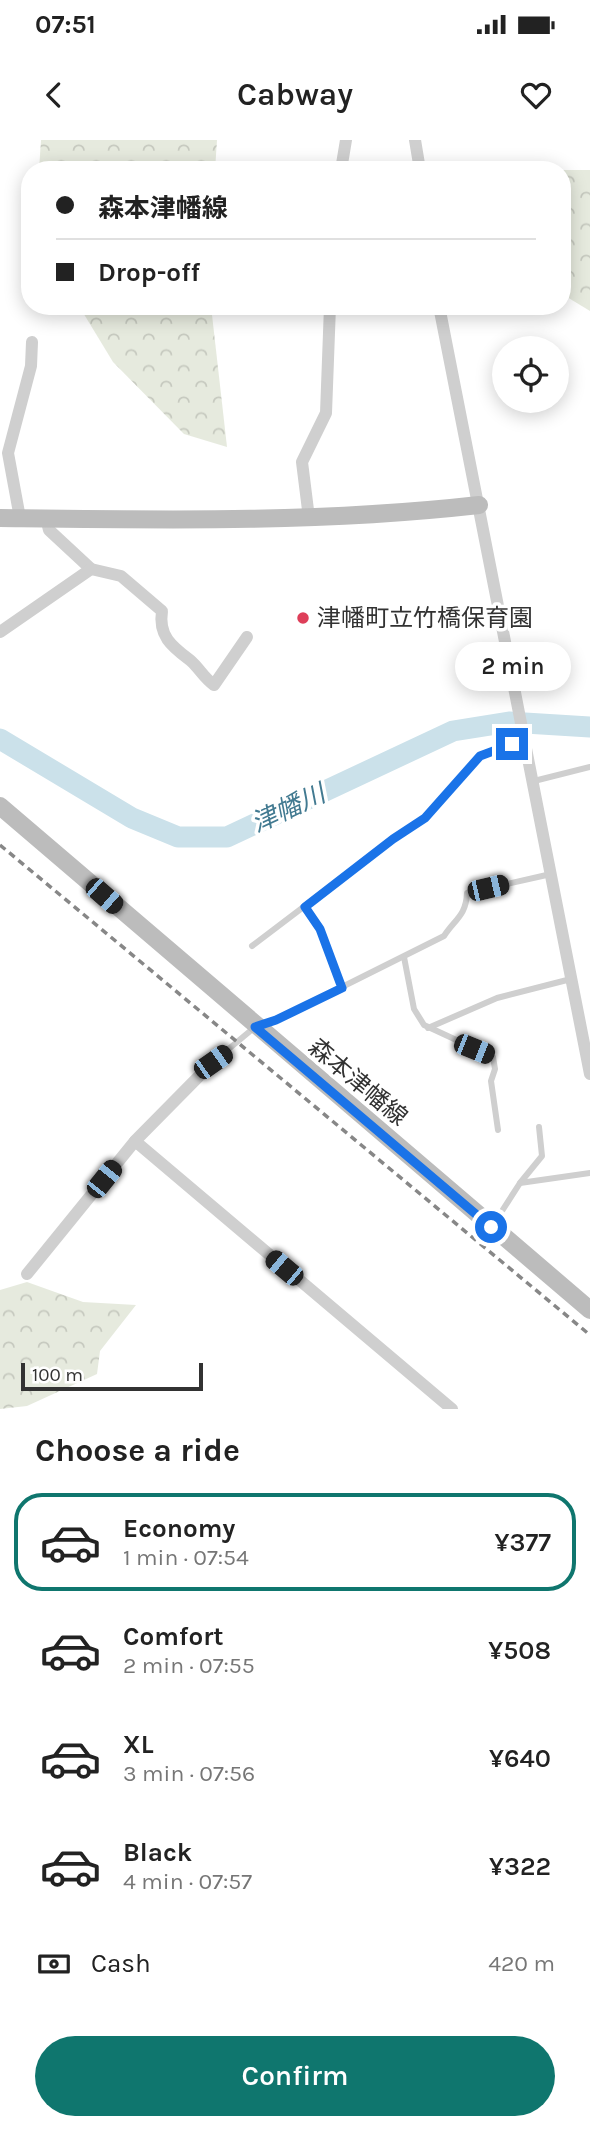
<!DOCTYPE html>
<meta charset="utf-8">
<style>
body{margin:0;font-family:Karla,"Noto Sans JP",sans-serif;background:#f2f2f2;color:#222;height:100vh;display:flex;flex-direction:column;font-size:26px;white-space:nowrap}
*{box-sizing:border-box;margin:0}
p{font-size:23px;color:#767676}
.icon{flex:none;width:38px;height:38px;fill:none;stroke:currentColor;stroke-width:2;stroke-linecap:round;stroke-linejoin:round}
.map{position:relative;height:1269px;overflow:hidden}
.panel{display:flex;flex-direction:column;background:#fff;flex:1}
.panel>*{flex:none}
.top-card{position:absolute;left:21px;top:21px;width:550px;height:154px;border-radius:28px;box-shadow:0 4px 18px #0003;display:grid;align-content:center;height:154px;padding:0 35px;background:#fff}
.controls{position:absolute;left:492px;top:196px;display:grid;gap:14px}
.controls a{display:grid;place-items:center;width:77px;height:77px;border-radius:50%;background:#fff;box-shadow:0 4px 18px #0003;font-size:35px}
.scale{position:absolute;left:21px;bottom:18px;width:182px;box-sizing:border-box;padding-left:7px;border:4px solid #323232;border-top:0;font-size:19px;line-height:24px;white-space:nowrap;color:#323232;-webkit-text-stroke:5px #fff;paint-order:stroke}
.end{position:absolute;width:32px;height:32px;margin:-16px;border:9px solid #1a73e8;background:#fff;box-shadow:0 0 0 4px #fff}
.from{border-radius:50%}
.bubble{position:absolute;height:49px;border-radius:24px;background:#fff;box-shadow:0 4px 18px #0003;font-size:23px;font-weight:600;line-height:49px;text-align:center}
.car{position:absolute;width:21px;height:42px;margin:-21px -10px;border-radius:9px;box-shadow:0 0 5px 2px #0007;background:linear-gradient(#222 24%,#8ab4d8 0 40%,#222 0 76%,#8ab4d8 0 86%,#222 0)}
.top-card b{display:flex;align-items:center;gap:24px;height:66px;font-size:26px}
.top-card b+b{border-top:2px solid #e0e0e0}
.top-card i{width:18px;height:18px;background:#222}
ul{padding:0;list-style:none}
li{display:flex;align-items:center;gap:21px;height:98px;margin:0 14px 10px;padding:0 21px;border:4px solid transparent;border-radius:28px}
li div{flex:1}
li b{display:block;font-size:26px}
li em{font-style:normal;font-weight:600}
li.current{border-color:#0f766e}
li>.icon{width:63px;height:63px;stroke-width:1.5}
h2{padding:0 35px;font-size:32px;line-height:84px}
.pay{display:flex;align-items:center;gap:18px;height:77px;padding:0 35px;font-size:26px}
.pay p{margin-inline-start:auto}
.primary-button{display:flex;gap:14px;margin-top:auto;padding:14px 35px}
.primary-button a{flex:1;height:80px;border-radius:42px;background:#0f766e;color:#fff;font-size:28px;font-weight:600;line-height:80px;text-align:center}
.status{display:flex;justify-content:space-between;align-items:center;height:49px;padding:0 35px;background:#fff;direction:ltr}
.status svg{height:19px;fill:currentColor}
header{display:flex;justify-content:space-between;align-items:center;height:91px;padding:0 35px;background:#fff;font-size:32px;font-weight:600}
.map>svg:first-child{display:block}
.forest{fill:url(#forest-crowns)}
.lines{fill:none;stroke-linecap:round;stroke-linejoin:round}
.river{stroke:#cbe1ea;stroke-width:21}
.lane{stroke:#cfcfcf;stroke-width:6}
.street{stroke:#cfcfcf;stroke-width:12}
.secondary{stroke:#bcbcbc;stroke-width:18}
.rail{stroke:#878787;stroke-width:3.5;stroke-dasharray:7 5;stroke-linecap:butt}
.route{stroke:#1a73e8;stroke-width:9}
.poi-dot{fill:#de3e59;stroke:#fff;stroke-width:2.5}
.labels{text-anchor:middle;stroke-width:7;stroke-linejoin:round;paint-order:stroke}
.poi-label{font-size:24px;fill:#323232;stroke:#fff;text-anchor:start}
.street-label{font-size:24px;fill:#323232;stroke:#fff}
.water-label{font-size:26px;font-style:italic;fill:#427a91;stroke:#fff}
</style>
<div class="status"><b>07:51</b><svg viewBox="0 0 49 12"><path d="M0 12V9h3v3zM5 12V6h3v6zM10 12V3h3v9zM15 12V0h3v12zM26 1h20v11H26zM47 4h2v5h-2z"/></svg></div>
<header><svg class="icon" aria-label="back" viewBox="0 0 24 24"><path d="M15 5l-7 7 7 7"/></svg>Cabway<svg class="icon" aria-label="heart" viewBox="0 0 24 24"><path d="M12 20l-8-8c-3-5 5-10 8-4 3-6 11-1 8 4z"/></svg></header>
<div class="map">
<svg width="590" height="1269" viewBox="0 0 590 1269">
<defs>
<pattern id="forest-crowns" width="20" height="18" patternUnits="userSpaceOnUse" patternTransform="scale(1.75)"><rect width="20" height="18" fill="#e6eade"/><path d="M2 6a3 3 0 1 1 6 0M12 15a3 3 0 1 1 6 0" fill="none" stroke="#c6c9bf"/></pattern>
</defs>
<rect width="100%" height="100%" fill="#fff"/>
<g class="forest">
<path d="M41,0h176l-2,30h-176z"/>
<path d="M562,30h28v141l-28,-17z"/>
<path d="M79,166h132l16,141 -43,-13 -71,-72z"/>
<path d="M27,1142l56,20 53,3 -36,46 -3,23 -70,32 -27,3v-119z"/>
</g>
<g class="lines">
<path class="river" d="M0,599l132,79 46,19h49l226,-106 56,-9 81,5"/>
<g class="lane">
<path d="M534,641l56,-14"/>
<path d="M305,767l15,23 22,58"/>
<path d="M252,806l141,-107 32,-21 55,-62 44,-16"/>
<path d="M404,817l10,52 10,16 69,32 2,12 -4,12 7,49"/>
<path d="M428,888l69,-30 74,-19"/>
<path d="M213,922l42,-35 21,-7 168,-84c11,-17 22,-20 23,-43l84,-19"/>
<path d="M520,1043l22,-27 -3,-29"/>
<path d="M493,1085l27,-42 70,-10"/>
</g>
<g class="street">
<path d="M415,0l5,30"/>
<path d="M341,30l5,-30"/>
<path d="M439,166l151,768"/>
<path d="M20,378l-12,-65 23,-87 1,-24"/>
<path d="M46,378l3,12 42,39 30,7 41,35c-4,26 11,36 29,50 8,7 13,17 23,24l33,-48"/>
<path d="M309,378l-7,-56 24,-49 4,-107"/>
<path d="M0,492l91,-63"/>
<path d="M135,1001l317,268"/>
<path d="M27,1134l108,-133 78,-79"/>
</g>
<g class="secondary">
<path d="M0,378c160,2 320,5 479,-13"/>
<path d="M0,666l590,504"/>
</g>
<path class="rail" d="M0,705l590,490"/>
</g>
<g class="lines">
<path class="route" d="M491,1087l-236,-200 21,-7 66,-32 -22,-59 -15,-22 88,-68 32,-21 55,-62 32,-12"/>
</g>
<circle class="poi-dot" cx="303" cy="478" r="7"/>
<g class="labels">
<g class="poi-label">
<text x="317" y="486">津幡町立竹橋保育園</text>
</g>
<g class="street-label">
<text transform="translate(358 942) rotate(40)" y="8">森本津幡線</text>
</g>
<g class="water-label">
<text transform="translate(288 668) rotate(-25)" y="9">津幡川</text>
</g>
</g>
</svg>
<div class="controls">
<a><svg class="icon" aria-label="locate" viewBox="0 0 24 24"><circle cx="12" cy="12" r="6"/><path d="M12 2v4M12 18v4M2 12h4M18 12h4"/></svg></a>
</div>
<div class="scale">100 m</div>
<i class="end from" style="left:491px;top:1087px"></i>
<i class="end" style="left:512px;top:604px"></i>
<div class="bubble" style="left:455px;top:502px;width:116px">2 min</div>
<i class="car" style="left:488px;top:748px;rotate:77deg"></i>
<i class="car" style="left:104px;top:756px;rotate:131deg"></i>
<i class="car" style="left:474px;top:909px;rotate:112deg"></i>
<i class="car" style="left:213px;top:922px;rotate:55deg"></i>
<i class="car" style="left:104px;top:1039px;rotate:39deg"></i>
<i class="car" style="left:284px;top:1128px;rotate:310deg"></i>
<div class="top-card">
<b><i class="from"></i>森本津幡線</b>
<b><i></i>Drop-off</b>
</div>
</div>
<section class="panel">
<h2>Choose a ride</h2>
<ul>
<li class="current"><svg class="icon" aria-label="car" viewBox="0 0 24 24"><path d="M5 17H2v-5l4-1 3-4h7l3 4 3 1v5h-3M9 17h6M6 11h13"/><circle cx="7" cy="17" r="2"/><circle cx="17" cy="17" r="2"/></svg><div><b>Economy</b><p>1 min · 07:54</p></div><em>¥377</em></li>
<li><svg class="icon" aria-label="car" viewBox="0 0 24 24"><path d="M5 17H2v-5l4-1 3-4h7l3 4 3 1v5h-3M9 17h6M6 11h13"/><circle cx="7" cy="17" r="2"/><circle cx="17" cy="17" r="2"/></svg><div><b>Comfort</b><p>2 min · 07:55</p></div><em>¥508</em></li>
<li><svg class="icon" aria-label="car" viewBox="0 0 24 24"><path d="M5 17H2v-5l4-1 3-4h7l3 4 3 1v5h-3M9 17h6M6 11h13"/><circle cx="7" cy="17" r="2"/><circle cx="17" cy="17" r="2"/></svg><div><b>XL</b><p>3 min · 07:56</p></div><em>¥640</em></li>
<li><svg class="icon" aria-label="car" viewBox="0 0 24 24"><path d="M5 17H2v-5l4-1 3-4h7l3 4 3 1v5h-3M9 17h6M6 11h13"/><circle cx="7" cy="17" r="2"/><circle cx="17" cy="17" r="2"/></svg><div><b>Black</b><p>4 min · 07:57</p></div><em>¥322</em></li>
</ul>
<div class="pay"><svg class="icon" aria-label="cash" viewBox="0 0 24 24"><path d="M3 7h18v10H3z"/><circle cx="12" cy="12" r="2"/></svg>Cash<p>420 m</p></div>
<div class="primary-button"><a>Confirm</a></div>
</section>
